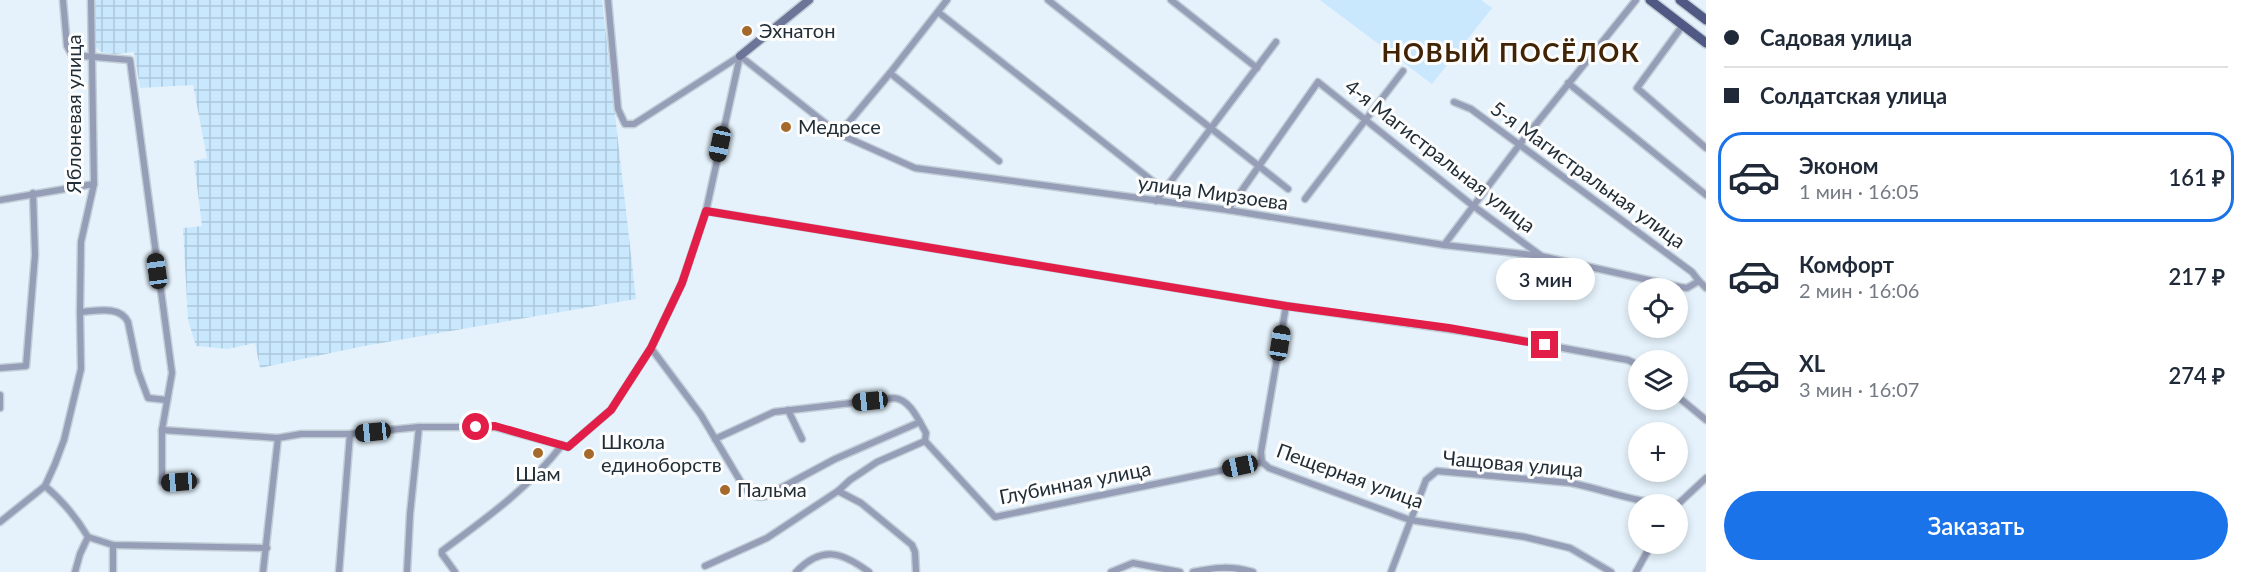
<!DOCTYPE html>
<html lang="ru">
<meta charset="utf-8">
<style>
body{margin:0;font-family:Lato,sans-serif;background:#f6f6f7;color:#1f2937;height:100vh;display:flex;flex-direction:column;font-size:22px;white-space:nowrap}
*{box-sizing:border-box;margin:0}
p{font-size:20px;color:#747a83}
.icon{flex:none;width:33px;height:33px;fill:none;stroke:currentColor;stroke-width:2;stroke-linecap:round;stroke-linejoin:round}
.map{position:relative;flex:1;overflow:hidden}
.side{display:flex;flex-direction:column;background:#fff;width:540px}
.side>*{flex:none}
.top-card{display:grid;align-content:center;height:132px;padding:0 18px;background:#fff}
.controls{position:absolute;left:1628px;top:278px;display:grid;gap:12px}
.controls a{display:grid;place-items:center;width:60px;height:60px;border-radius:50%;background:#fff;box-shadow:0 3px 9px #0003;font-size:30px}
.end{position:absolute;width:27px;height:27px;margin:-14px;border:8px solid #e11d48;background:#fff;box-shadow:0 0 0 3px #fff}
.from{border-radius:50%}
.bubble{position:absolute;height:42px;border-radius:21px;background:#fff;box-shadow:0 3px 9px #0003;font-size:20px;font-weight:600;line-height:42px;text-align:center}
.car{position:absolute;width:18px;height:36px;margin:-18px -9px;border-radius:8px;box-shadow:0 0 4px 2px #0007;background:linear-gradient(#222 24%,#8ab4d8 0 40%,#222 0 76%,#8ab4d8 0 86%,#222 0)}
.top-card b{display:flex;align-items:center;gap:21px;height:57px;font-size:22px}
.top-card b+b{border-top:2px solid #e0e1e3}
.top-card i{width:15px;height:15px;background:#1f2937}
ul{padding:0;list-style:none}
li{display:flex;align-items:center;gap:18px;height:90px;margin:0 12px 9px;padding:0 6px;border:3px solid transparent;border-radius:24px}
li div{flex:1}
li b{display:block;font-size:22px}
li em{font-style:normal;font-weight:600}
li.on{border-color:#1a73e8}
li>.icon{width:54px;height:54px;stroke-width:1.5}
.action{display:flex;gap:12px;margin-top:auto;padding:12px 18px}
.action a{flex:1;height:69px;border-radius:36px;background:#1a73e8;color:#fff;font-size:24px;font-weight:600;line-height:69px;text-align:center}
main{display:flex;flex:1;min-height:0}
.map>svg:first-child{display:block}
.built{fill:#c9e8fe}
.industrial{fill:url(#industrial-grid)}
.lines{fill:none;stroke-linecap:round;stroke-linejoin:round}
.street-casing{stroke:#c2cfd8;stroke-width:9}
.secondary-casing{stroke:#c2cfd8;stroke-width:11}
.primary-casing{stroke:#c2cfd8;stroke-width:12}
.street{stroke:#969db6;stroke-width:6}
.secondary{stroke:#6c7598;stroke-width:8}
.primary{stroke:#4f5983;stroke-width:9}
.route{stroke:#e11d48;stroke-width:8}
.poi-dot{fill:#a56a2b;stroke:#fdfdfd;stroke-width:2}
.labels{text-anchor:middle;stroke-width:6;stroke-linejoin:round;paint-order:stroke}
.poi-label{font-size:20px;fill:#212e37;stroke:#fdfdfd;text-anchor:start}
.street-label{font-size:20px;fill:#212e37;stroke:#fdfdfd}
.district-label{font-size:26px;font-weight:bold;letter-spacing:1.5px;fill:#402405;stroke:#fdfdfd}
</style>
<main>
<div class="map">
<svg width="1706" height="572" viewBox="0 0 1706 572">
<defs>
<pattern id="industrial-grid" width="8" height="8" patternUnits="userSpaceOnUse" patternTransform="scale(1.5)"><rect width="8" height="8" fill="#c9e8fe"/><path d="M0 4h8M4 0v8" fill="none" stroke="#acc7da"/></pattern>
</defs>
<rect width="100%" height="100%" fill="#e5f2fb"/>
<path class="built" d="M1320,0h161l11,8 -60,76z"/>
<path class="industrial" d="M94,0h508l34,299 -272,47 -104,22 -5,-25 -27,6 -32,-3 -8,-26 -5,-92 19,-2 -8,-65 13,-3 -14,-73 -53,3 -6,-36 -19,2 -14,-2 -6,-6z"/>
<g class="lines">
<g class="street-casing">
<g id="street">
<path d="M63,0l4,46 5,9 58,5 42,313 -10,57v52l34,-1"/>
<path d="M608,0l10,109 7,15h9l106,-68"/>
<path d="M1048,0l240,189"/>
<path d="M1171,0l86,68"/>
<path d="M938,12l226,178"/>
<path d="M1683,25l-46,63 69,60"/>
<path d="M740,56l99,78 76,34 313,42 216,35 97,11 139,31 7,1 12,-7 7,7"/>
<path d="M890,73l109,88"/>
<path d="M1568,83l138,112"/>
<path d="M1454,102l17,7 221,163 7,9"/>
<path d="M839,134l51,-61 57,-73"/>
<path d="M1305,199l98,-128"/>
<path d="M0,200l94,-16"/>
<path d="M1156,201l120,-159"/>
<path d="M1228,210l90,-128 154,123 68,50"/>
<path d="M706,211l580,95 217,31 125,23 10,5"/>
<path d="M1444,245l76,-101 116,-144"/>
<path d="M1286,306l-25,146 1,10 7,6 141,52 115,17 45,11 41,24"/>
<path d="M80,312c16,-1 40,-7 48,10l10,49 10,27 19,2"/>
<path d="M651,348l50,67 44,74c7,7 11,9 21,7l69,-37 85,-37"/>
<path d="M0,368l26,-2 9,-111 -2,-62"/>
<path d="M0,395v13"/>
<path d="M1677,396l29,24"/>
<path d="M788,410l14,29"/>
<path d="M162,430l116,8 23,-4h49l69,-7h76l73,20 43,-37 40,-62 31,-65 24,-72 34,-155"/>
<path d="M715,439l59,-27 120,-14c16,1 25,23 32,35l-1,8 -48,21 -27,18 -12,11"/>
<path d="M925,441l70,76 267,-55"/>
<path d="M45,486c18,15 31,31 43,51l-8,17 -5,18"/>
<path d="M1677,505l29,-27"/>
<path d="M0,522l45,-36 10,-22 9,-24 17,-71 -1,-57 1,-70 13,-58 -3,-184"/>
<path d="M88,537l25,8 154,3"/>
<path d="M705,566l62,-28 71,-47 23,12 51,42 3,7 1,20"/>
<path d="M113,572v-27"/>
<path d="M263,572l15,-134"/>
<path d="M339,572l11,-138"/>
<path d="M407,572l3,-58 9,-87"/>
<path d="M455,572l-13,-18v-3c43,-32 87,-63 120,-106"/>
<path d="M796,572c26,-27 46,-20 73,0"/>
<path d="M1111,572l22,-9 47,9"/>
<path d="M1193,572c22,-5 39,-6 60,0"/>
<path d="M1391,572l35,-92 11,-9 134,12c30,6 59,17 89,21"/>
<path d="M1636,572l16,-29"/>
</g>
</g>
<g class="secondary-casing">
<path id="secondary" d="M740,56l69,-56"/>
</g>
<g class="primary-casing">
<g id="primary">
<path d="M1650,0l56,43"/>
<path d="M1680,0l26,20"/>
</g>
</g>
<use href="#street" class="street"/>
<use href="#secondary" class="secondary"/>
<use href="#primary" class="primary"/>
</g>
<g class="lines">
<path class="route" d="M476,427l19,-1 73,21 43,-37 40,-62 31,-65 24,-72 580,95 163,22 96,17"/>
</g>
<g class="poi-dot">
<circle cx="747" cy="31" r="6"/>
<circle cx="786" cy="127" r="6"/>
<circle cx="538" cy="453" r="6"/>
<circle cx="589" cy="454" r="6"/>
<circle cx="725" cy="490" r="6"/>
</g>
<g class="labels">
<g class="poi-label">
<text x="759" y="38">Эхнатон</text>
<text x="798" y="134">Медресе</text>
<text x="601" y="449">Школа<tspan x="601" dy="23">единоборств</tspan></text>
<text x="538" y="481" text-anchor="middle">Шам</text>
<text x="737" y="497">Пальма</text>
</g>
<g class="street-label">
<text transform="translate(74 114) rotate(-90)" y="7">Яблоневая улица</text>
<text transform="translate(1440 156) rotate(38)" y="7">4-я Магистральная улица</text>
<text transform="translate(1588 175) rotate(36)" y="7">5-я Магистральная улица</text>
<text transform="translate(1213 193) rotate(8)" y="7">улица Мирзоева</text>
<text transform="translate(1513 464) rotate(5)" y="7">Чащовая улица</text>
<text transform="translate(1350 476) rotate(20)" y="7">Пещерная улица</text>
<text transform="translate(1075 483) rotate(-11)" y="7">Глубинная улица</text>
</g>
<g class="district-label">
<text x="1511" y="62">НОВЫЙ ПОСЁЛОК</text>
</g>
</g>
</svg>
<div class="controls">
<a><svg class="icon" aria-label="locate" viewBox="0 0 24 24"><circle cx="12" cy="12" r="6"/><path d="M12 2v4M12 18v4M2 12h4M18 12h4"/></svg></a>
<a><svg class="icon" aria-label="layers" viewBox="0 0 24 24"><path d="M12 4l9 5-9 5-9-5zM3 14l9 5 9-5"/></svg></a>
<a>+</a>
<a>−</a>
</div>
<i class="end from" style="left:476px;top:427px"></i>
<i class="end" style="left:1545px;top:345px"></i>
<div class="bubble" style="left:1496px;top:258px;width:99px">3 мин</div>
<i class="car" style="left:720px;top:144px;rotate:192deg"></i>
<i class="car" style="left:157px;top:271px;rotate:352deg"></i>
<i class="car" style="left:1280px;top:343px;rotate:9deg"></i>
<i class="car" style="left:870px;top:401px;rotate:264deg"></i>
<i class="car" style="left:373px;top:432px;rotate:264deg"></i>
<i class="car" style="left:1240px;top:466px;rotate:258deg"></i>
<i class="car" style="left:179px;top:482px;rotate:266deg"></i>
</div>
<section class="side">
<div class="top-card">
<b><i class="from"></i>Садовая улица</b>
<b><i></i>Солдатская улица</b>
</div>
<ul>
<li class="on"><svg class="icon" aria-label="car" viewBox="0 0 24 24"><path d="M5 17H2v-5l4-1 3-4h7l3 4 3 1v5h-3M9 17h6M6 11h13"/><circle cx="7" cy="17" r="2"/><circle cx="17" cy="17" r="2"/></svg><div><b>Эконом</b><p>1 мин · 16:05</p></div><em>161 ₽</em></li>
<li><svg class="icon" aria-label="car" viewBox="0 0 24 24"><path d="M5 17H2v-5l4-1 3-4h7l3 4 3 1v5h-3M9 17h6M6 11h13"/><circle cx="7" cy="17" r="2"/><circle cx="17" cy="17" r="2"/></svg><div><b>Комфорт</b><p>2 мин · 16:06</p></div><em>217 ₽</em></li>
<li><svg class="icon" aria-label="car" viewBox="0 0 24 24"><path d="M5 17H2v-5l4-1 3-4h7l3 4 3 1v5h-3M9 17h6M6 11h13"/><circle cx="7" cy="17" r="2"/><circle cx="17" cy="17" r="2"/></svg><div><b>XL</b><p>3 мин · 16:07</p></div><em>274 ₽</em></li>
</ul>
<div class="action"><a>Заказать</a></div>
</section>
</main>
